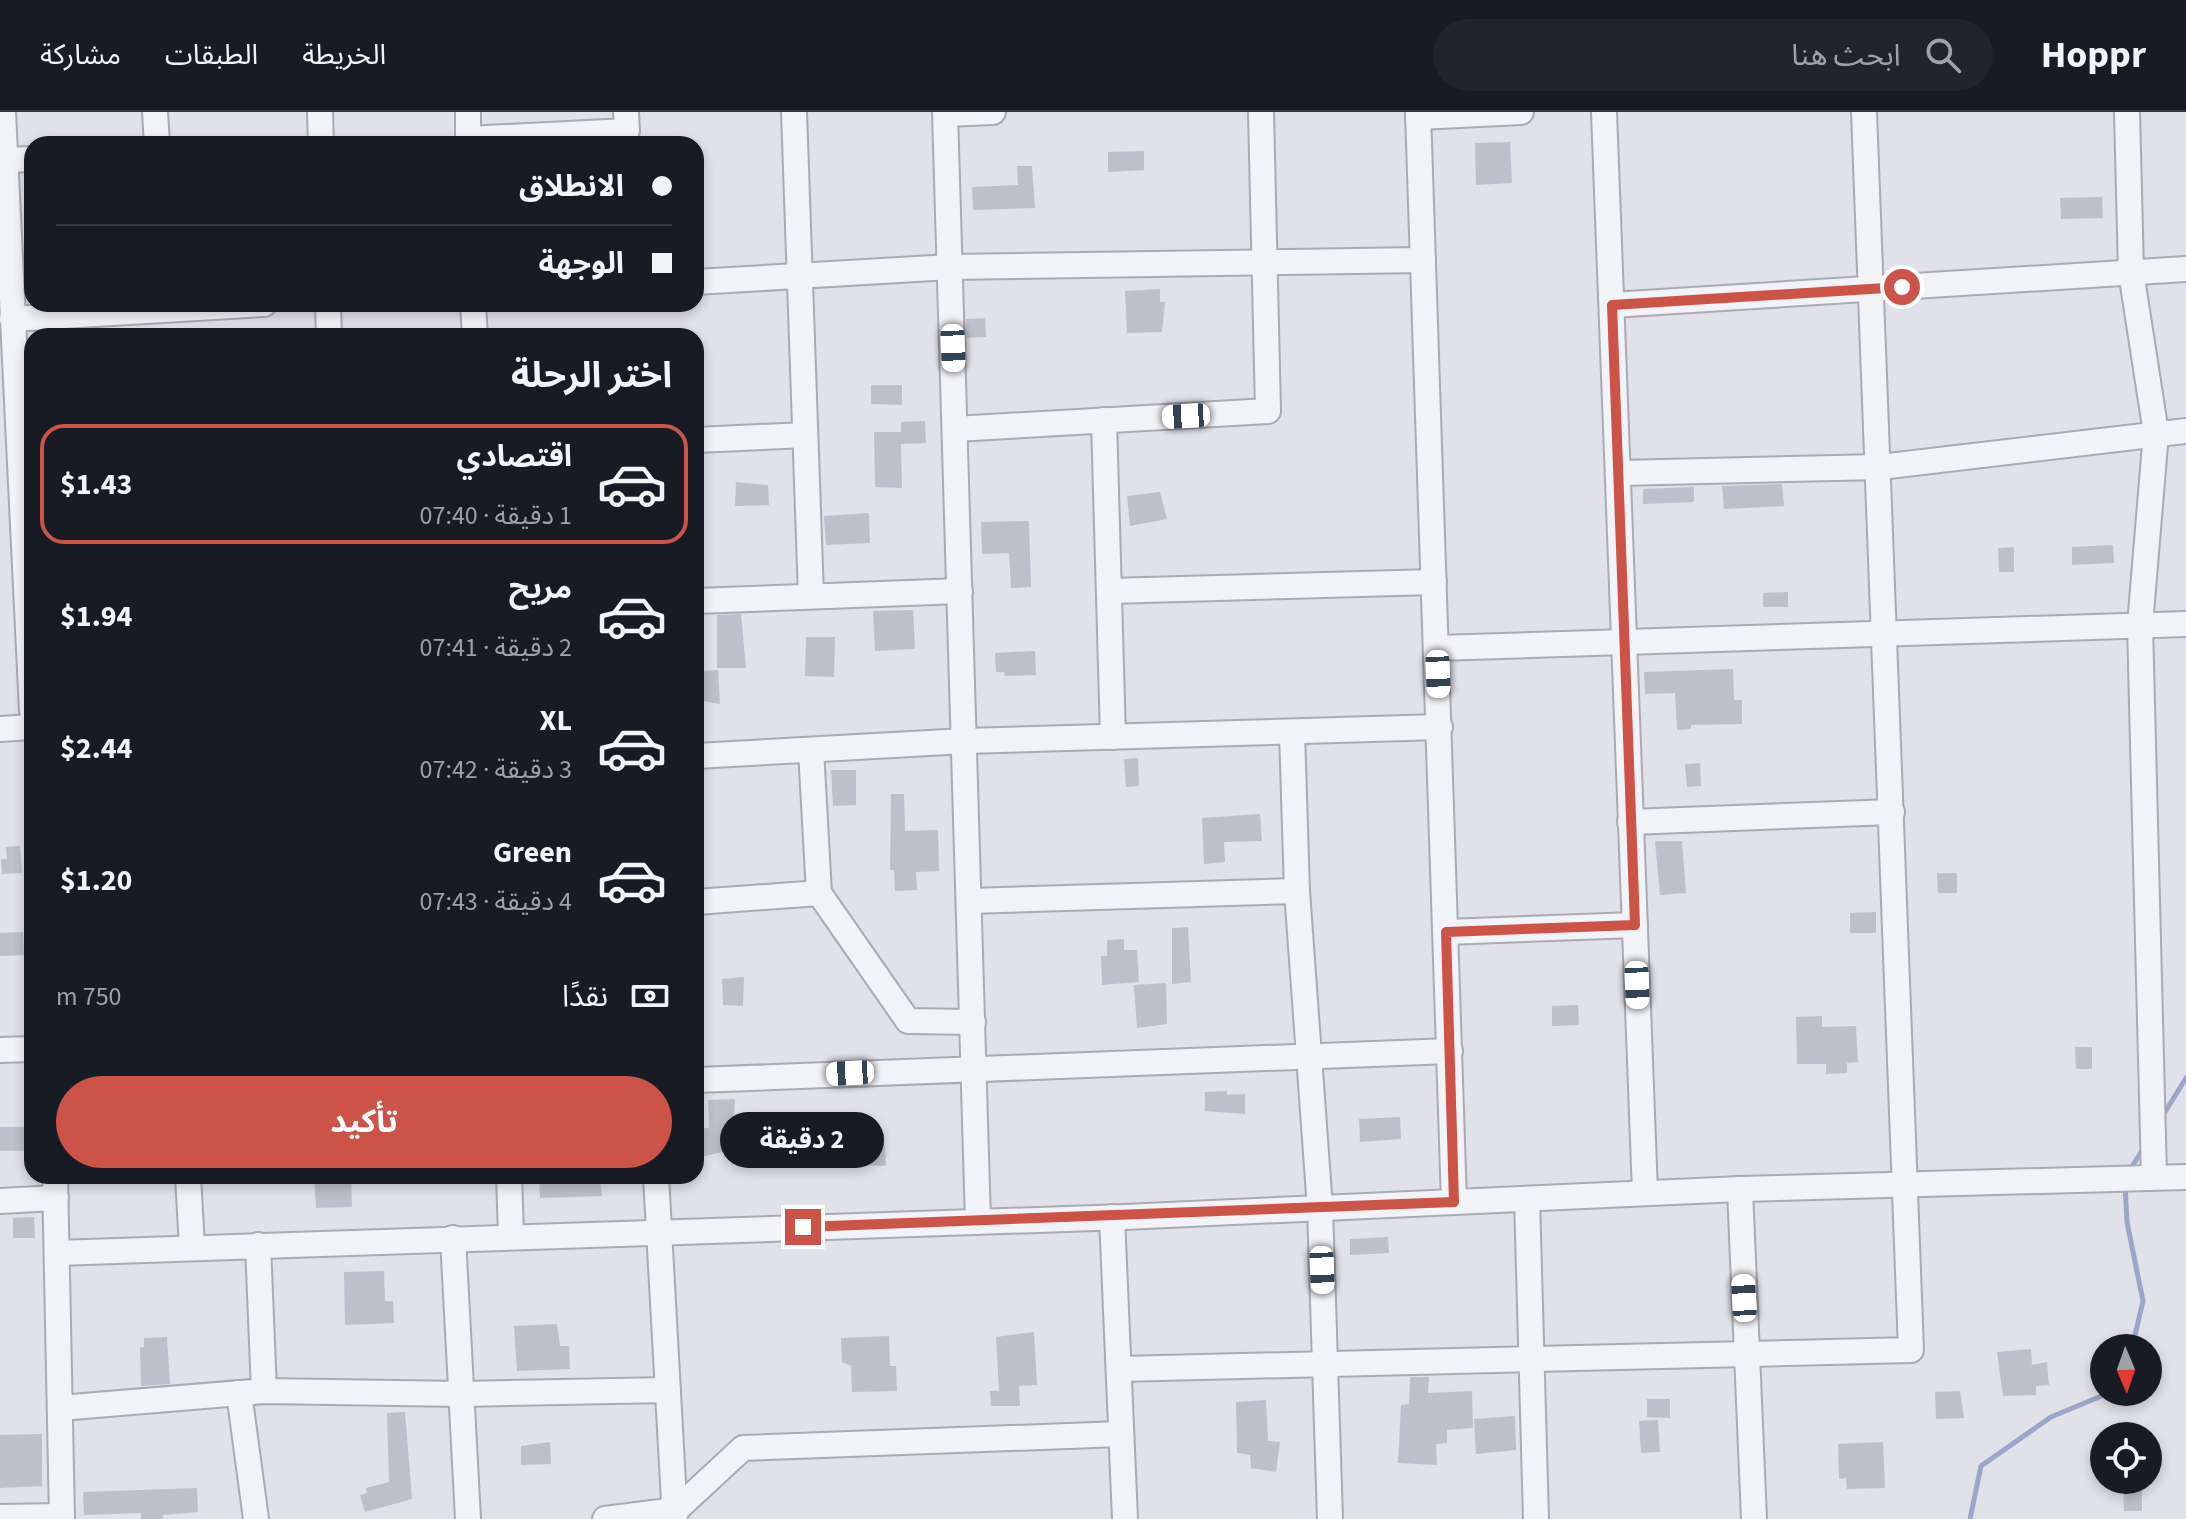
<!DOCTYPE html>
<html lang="ar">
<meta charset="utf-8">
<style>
body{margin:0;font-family:"Source Sans 3","Noto Sans Arabic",sans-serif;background:#20242c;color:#f1f3f6;direction:rtl;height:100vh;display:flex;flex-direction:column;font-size:30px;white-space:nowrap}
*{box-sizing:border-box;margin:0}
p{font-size:26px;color:#9ea1a6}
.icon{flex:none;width:44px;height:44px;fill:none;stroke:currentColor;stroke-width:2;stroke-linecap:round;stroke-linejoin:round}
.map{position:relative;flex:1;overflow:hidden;direction:ltr}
.drawer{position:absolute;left:24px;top:216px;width:680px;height:856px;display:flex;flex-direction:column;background:#171b24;border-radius:24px;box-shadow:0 4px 12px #0003;direction:rtl}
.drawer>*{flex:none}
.banner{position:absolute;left:24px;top:24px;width:680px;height:176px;border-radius:24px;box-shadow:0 4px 12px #0003;direction:rtl;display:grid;align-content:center;height:176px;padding:0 32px;background:#171b24}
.needle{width:52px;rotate:178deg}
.tools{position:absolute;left:2090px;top:1222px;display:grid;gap:16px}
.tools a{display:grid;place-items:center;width:72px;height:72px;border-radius:50%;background:#171b24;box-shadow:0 4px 12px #0003;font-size:40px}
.end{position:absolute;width:36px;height:36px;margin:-18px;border:10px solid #cc5347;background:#fff;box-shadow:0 0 0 4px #fff}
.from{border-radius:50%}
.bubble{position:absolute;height:56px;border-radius:28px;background:#171b24;box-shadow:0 4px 12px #0003;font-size:26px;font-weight:700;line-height:56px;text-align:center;direction:rtl}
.car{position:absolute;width:24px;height:48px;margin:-24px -12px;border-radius:10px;box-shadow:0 0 6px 2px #0007;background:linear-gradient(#fff 24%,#345 0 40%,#fff 0 76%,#345 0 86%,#fff 0)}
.banner b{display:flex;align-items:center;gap:28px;height:76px;font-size:30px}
.banner b+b{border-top:2px solid #363941}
.banner i{width:20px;height:20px;background:#f1f3f6}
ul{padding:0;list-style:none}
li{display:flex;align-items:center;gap:24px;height:120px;margin:0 16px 12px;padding:0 16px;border:4px solid transparent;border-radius:24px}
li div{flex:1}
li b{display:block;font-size:30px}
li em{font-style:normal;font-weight:700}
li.current{border-color:#cc5347}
li>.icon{width:72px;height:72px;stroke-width:1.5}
h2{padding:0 32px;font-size:36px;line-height:96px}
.pay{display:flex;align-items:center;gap:20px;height:88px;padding:0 32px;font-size:30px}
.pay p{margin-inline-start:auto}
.primary-button{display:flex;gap:16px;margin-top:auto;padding:16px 32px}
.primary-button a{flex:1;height:92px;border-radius:48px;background:#cc5347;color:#fff;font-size:32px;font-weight:700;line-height:92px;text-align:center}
header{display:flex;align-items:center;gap:48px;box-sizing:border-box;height:112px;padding:0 40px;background:#171b24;border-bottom:2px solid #363941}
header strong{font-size:38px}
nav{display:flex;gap:44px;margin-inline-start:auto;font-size:28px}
.search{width:560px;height:72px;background:#20242c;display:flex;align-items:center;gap:20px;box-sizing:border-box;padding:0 28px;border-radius:44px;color:#9ea1a6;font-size:30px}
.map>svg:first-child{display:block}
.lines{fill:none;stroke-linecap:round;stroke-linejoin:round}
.stream{stroke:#9ba6c8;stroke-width:5}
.building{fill:#bdbfcb}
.minor-casing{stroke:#a9aab6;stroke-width:28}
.minor{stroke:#f2f3f7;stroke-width:24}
.route{stroke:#cc5347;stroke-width:10}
</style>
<header>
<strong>Hoppr</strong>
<div class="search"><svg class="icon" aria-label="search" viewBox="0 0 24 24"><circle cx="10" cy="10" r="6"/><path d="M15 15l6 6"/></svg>ابحث هنا</div>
<nav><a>الخريطة</a><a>الطبقات</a><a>مشاركة</a></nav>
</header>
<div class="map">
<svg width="2186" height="1407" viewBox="0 0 2186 1407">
<rect width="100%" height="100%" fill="#e0e1e9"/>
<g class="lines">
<g class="stream">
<path d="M2162,1005l24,-39"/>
<path d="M2129,1059l16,-25"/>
<path d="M2125,1072l2,38 16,79 -11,47"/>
<path d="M1970,1407l11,-53 70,-49 60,-25"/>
</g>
</g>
<g class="building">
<path d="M1510,30l2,41 -36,2 -1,-42z"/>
<path d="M1144,39v19l-36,2v-20z"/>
<path d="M1017,54h15l3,42 -62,2 -1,-23 46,-2z"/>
<path d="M2102,85l1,21 -42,1 -1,-21z"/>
<path d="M1160,177v13h5l-3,30 -35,1 -2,-42z"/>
<path d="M985,206l1,19 -19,1 -1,-19z"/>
<path d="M871,273h31v20l-31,-1z"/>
<path d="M925,309l1,22 -25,1 1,44 -27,-1 -1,-55h27v-10z"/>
<path d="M736,370l32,3 1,20 -34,1z"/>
<path d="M1782,372l2,22 -60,3 -2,-23z"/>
<path d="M1694,375v15l-51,2v-15z"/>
<path d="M1160,380l7,27 -37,7 -3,-30z"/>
<path d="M869,401l1,30 -44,2 -2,-29z"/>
<path d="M1029,409l2,66 -20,1 -2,-35 -27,1 -1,-32z"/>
<path d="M2113,433l1,18 -42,2v-18z"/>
<path d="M2014,435v25h-15l-1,-24z"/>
<path d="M1788,480v15h-25v-14z"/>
<path d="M913,498l2,39 -40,2 -2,-40z"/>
<path d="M741,502l5,54h-29v-53z"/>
<path d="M806,525h29l-1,40 -29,-1z"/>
<path d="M1035,539l1,24 -31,1 -1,-4h-8l-1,-19z"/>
<path d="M1733,557l1,31h8v24l-51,1v4l-14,1 -2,-37 -30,1 -1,-22z"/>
<path d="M718,558l2,34 -24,-4v-29z"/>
<path d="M1138,646l1,28 -13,1 -2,-28z"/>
<path d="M1700,651l1,23 -14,1 -2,-23z"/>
<path d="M831,658h25v35l-23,1z"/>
<path d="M891,682h13l1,37 33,-1 1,41 -23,1 1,18 -22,1 -1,-21h-4z"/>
<path d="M1260,702l2,27 -38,1 1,20 -21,2 -2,-46z"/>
<path d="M1655,729h27l4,52 -26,2z"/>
<path d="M20,734l2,27 -20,1 -1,-15h6l-1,-12z"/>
<path d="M1937,761h20v20h-19z"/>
<path d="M1876,800v21h-26v-20z"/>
<path d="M1188,815l3,55 -19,2v-56z"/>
<path d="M23,820l1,23 -24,1v-23z"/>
<path d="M1124,827v11h13l2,32 -37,3 -1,-29h6v-16z"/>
<path d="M744,865l-1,29 -20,-1 -1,-26z"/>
<path d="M1166,871l1,41 -30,4 -3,-43z"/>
<path d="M1578,893l1,20 -27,1v-20z"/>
<path d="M1822,904v11l34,-1 2,36 -11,1v10l-21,1v-10h-29l-1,-47z"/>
<path d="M2075,935h17v22h-16z"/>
<path d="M1227,979v4l18,-1v20l-40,-3v-19z"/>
<path d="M735,987l-1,15 18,-1 1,16h-6v17l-50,12 -1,-29 13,-1 -1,-28z"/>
<path d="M1400,1005l1,22 -41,3 -1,-23z"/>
<path d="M0,1015h31l1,24h-32z"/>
<path d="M884,1021l2,33 -27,-1v-14h12l-2,-17z"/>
<path d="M314,1064h37l1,31 -36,1z"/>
<path d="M539,1064h61l2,20 -62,2z"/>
<path d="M34,1105l1,21h-22v-20z"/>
<path d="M1388,1125l1,16 -39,2v-16z"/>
<path d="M384,1159l1,30h8l1,22 -49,2 -1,-53z"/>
<path d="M557,1212l3,22h9l1,23 -53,2 -3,-45z"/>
<path d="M1034,1220l3,53 -18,1 1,20h-29l-1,-15h9l-3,-54z"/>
<path d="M889,1224l1,30h6l1,25 -45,1 -1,-26 -9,-4 -1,-24z"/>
<path d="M167,1225l3,47 -29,2 -1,-39h4v-9z"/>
<path d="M2031,1237l1,16 15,-3 2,23 -13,1v9l-33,1 -6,-44z"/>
<path d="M1410,1265h19l-1,16 44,-2 1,37 -26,2v13l-11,1 1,21 -39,-2 3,-58 8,-1z"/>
<path d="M1960,1279l4,27 -28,1 -1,-27z"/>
<path d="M1647,1287h23v19l-23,-1z"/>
<path d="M1266,1288l2,41 12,1 -4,30 -25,-4 -1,-13 -13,-2 -1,-51z"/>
<path d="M405,1300l7,87 -47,13 -5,-17 7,-2 -1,-5 23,-6 -2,-69z"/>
<path d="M1515,1304l1,34 -40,4 -2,-35z"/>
<path d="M1658,1308l2,32 -19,1 -2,-32z"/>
<path d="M42,1322v52l-42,2v-53z"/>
<path d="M550,1330l1,22 -30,1v-19z"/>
<path d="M1883,1330l2,46 -38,1 -1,-11 -7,1 -1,-35z"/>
<path d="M2123,1373h19v26h-18z"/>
<path d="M197,1376l1,24 -35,3v4h-22v-6l-57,2 -1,-23z"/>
</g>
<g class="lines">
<g class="minor-casing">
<g id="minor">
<path d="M3,0l29,599"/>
<path d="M155,0l2,32"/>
<path d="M320,0l1,32"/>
<path d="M468,0v32"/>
<path d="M794,0l17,484"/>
<path d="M945,0l33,1110"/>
<path d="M1418,0l36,1090"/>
<path d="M1604,0l41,1081"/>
<path d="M2127,0l4,160 25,161 -16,192 14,552"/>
<path d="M946,2l47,-2"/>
<path d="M1418,5l103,-5"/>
<path d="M468,27l159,-8 -1,-19"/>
<path d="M5,48l27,-1"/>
<path d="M696,170l254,-15 473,-7"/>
<path d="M328,192l1,32"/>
<path d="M473,192l2,32"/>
<path d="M1612,193l574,-36"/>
<path d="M12,207l252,-15"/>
<path d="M1104,308l9,317"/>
<path d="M955,317l313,-18 -7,-299"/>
<path d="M696,328l109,-5"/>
<path d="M1619,361l261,-6 306,-36"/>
<path d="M1109,479l325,-9"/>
<path d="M696,489l264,-10"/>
<path d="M1437,536l749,-24"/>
<path d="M0,617l32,-2"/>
<path d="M1292,620l5,159 23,317 10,311"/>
<path d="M811,638l8,143 89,128 65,1"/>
<path d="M696,644l269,-15 475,-14"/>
<path d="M1630,710l262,-10"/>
<path d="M970,789l327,-10"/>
<path d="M696,790l123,-9"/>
<path d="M1446,820l189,-7"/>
<path d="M0,938l32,-1"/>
<path d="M696,968l754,-29"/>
<path d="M55,1064l7,343"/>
<path d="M188,1064l4,72"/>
<path d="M509,1064l2,60"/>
<path d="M656,1064l19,343"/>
<path d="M1740,1077l14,330"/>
<path d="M1527,1087l9,320"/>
<path d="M0,1089l56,-3"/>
<path d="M1112,1105l13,302"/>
<path d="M453,1126l15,281"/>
<path d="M258,1133l6,146"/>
<path d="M57,1141l1067,-36 616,-28 446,-12"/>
<path d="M1120,1257l791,-19 -47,-1238"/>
<path d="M239,1281l17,126"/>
<path d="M60,1296l204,-17 198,3 206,-4"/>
<path d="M0,1405l62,-1"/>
<path d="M605,1407l71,-9 67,-62 378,-14"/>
</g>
</g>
<use href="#minor" class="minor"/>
</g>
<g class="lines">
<path class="route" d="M803,1115l651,-25 -8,-270 189,-7 -23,-620 290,-18"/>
</g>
</svg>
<div class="tools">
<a><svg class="needle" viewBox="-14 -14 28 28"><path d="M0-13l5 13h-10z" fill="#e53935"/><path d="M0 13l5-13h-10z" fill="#9ea1a6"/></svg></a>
<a><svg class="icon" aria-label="locate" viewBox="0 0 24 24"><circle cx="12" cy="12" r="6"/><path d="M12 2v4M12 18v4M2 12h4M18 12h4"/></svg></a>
</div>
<i class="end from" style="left:1902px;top:175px"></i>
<i class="end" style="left:803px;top:1115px"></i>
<div class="bubble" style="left:720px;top:1000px;width:164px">2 دقيقة</div>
<i class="car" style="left:953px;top:236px;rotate:178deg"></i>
<i class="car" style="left:1186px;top:304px;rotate:267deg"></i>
<i class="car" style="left:1438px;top:562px;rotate:178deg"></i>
<i class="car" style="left:1637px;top:873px;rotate:178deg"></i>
<i class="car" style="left:850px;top:961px;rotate:267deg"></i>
<i class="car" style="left:1322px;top:1158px;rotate:178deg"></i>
<i class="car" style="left:1744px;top:1186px;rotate:357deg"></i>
<div class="banner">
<b><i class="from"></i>الانطلاق</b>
<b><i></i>الوجهة</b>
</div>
<section class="drawer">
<h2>اختر الرحلة</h2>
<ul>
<li class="current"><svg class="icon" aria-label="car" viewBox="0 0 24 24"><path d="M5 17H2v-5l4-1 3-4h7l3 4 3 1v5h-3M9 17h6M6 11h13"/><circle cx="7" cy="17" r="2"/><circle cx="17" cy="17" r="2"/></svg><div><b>اقتصادي</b><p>1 دقيقة · 07:40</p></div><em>$1.43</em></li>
<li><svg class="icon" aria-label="car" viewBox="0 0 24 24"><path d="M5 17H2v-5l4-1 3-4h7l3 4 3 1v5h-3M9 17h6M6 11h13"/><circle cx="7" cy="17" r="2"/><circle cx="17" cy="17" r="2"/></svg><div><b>مريح</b><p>2 دقيقة · 07:41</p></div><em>$1.94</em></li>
<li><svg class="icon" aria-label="car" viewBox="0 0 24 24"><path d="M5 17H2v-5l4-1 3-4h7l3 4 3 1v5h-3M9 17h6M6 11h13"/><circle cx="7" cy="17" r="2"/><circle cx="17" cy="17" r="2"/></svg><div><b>XL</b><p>3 دقيقة · 07:42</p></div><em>$2.44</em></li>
<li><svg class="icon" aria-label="car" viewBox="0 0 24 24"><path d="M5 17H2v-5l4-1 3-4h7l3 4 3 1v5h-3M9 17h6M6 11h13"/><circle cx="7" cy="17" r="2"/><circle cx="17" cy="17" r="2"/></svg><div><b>Green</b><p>4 دقيقة · 07:43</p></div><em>$1.20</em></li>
</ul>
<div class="pay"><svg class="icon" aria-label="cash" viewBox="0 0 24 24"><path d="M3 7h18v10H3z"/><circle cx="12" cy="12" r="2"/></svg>نقدًا<p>750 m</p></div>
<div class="primary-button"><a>تأكيد</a></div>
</section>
</div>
